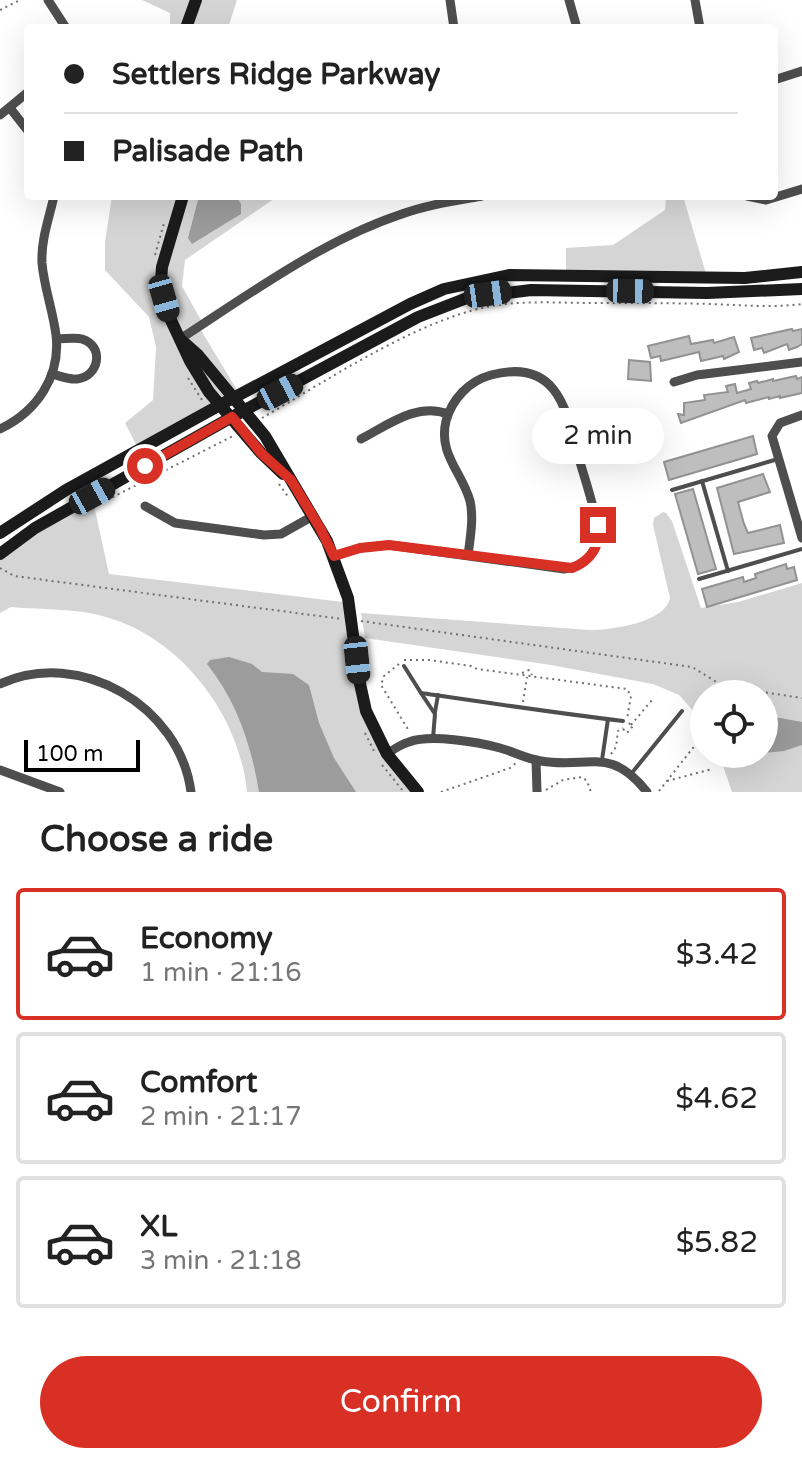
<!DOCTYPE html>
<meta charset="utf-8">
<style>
body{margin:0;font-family:"Varela Round",sans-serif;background:#f6f6f6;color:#222;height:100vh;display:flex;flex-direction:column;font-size:30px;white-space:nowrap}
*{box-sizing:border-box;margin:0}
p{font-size:26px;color:#767676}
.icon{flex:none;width:44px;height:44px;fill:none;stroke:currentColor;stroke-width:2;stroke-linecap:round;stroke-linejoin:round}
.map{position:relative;height:792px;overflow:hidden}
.sheet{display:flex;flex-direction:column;background:#fff;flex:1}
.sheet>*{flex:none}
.top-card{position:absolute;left:24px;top:24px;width:754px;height:176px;border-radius:8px;box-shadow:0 8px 32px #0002;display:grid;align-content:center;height:176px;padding:0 40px;background:#fff}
.buttons{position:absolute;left:690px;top:680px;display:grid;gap:16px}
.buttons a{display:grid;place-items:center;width:88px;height:88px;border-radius:50%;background:#fff;box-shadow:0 8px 32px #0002;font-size:40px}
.scale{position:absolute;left:24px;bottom:20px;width:116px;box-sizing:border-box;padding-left:8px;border:4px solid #000;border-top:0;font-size:22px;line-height:28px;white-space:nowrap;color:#000;-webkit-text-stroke:6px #fff;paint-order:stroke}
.end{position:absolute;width:36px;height:36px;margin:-18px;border:10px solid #d93025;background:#fff;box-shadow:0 0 0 4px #fff}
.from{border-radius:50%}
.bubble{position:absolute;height:56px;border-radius:28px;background:#fff;box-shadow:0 8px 32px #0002;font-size:26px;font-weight:600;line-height:56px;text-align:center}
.car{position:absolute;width:24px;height:48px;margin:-24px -12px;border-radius:10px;box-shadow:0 0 6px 2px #0007;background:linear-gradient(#222 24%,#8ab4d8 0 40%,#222 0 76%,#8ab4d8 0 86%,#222 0)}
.top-card b{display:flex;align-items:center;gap:28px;height:76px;font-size:30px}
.top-card b+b{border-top:2px solid #e0e0e0}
.top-card i{width:20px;height:20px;background:#222}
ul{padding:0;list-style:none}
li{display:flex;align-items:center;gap:24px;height:132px;margin:0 16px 12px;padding:0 24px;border:4px solid #e0e0e0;border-radius:8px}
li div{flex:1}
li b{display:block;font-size:30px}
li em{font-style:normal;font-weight:600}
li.active{border-color:#d93025}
li>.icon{width:72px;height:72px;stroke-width:1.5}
h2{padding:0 40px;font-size:36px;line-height:96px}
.action{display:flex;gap:16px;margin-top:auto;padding:16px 40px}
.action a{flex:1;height:92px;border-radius:48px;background:#d93025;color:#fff;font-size:32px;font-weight:600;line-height:92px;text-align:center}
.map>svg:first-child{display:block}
.green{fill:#d5d5d5}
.water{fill:#9c9c9c}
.building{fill:#bebebe;stroke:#929292;stroke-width:2}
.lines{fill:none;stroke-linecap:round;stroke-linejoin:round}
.path{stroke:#707070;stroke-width:2;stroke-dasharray:2 4;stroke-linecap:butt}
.lane{stroke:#4e4e4e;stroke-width:4}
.street{stroke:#4e4e4e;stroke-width:9}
.secondary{stroke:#1b1b1b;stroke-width:12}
.route{stroke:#d93025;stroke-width:10}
</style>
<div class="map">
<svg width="802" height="792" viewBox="0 0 802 792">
<rect width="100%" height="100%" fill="#fff"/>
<g class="green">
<path d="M142,0h95l-9,28h-58v-15z"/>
<path d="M112,196h166l-93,64 -3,26 21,38 -4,3 41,68 -101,55 -14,-27 28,-23 3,-53 -7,-30 -44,-47v-28z"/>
<path d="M666,196h17l24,81 -141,-2v-27l47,-3 52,-35z"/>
<path d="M92,496l17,78 234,28 23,109 52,81h-171c-7,-75 -64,-152 -138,-174 -30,-10 -66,-8 -98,-11l-11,6v-59z"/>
<path d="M663,512l3,1 6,8 29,87 37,-6 64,-19v209h-70l-13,-38h45v-60h-60v29l-25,-28 -26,-11 -102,-19 -186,-27 -4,-25 228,17c22,0 76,-7 81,-32l-17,-73 1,-7z"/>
</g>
<g class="water">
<path d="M199,196h37l5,8v10l-49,30 -4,-6z"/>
<path d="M229,657l23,7 10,8 31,2 16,11 10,38 15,35 22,34h-97c-8,-48 -22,-90 -52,-128l3,-4z"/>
<path d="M764,715l38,7v23l-18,6 -20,2z"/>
</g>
<g class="building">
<path d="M792,329l1,2 9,-2v15l-5,3 -8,3 -2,-6 -23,9 -2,-5 -8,2 -3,-12z"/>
<path d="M689,336l2,8 22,-4 1,3 20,-6 5,15 -15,7 -1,-3 -22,5 -2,-9 -38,9 -1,-5 -9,2 -3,-12z"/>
<path d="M629,360l21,2 1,19 -23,-2z"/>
<path d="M796,376l1,3 5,-2v16l-22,5v-2l-11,3v-2l-23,6 -1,-3 -64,23 -3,-9 6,1v-12l21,-3 -1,-5 24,-3 -2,-6 9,-2 2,9 14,-4 -2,-6 8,-2 1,2 15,-4v2z"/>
<path d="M753,436l4,18 -88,26 -5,-18z"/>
<path d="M763,474l7,18 -32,10 6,22 4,9 32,-8 4,18 -50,11 -17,-66z"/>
<path d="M693,489l23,80 -18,5 -23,-80z"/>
<path d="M786,564l1,5 7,-2 3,13 -90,27 -5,-18 41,-12 1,5 12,-4 -1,-4z"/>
</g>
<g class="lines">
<g class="path">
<path d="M0,10l20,-10"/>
<path d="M155,255l9,-32"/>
<path d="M188,378l16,25"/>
<path d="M262,418c68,-39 165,-105 242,-114 30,-3 61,-1 91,-1 39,0 77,0 116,1 31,1 60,4 91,0"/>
<path d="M279,484l10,14"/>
<path d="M107,500l126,-64"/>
<path d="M0,568l14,8 328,43"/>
<path d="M361,621l331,46 31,19 79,12"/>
<path d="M404,660h25l42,6 6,3 150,20 4,7 -4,23"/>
<path d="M399,664l-15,12 -3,9 28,46"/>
<path d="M522,673l7,-3 3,5"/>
<path d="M523,702l4,-25"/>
<path d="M631,725l21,-25"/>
<path d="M623,729l4,4 6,-7 -6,-4"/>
<path d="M365,733l10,20"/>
<path d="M611,754l5,-7 2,-16 5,-3"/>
<path d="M382,765l22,27"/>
<path d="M667,781l45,-12"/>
<path d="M546,790l17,-10 19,-3 5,4 4,11"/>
<path d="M659,791l41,-52"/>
<path d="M441,792l69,-24 6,-5"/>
</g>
<g class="lane">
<path d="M702,481l26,90"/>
<path d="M672,490l106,-31"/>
<path d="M699,579l103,-30"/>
<path d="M404,666l17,27c68,10 135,20 202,28"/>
<path d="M421,693l14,21 -2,24"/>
<path d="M435,712l3,-17"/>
<path d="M602,760l6,-41"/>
<path d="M631,774l51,-63"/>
</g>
<g class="street">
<path d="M48,0l18,28"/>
<path d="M450,0l4,28"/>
<path d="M569,0l8,28"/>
<path d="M695,0l5,28"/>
<path d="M774,80l28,-9"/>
<path d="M10,108l18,23"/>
<path d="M0,115l28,-23"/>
<path d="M747,196l19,4 36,-11"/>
<path d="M180,339c68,-44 142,-98 219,-124 27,-10 55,-14 83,-19"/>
<path d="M52,374c8,2 17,6 25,5 22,-2 28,-33 5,-40 -7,-2 -17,0 -25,0"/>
<path d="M674,382l23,-7 105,-13"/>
<path d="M802,415l-22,8 -8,13 30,102"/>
<path d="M0,429c36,-17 61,-52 56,-94 -3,-24 -12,-48 -14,-72 -1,-24 7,-44 12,-67"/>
<path d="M361,439c27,-14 56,-37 87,-25"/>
<path d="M145,506l30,17 89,12 17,-1 32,-18"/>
<path d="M334,556l26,-8 29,-3 175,24c20,-2 33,-16 35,-35 -4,-25 -12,-48 -19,-72 -13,-50 -21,-105 -89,-87 -22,6 -39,24 -45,46 -8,33 16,51 24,80 4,18 0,37 -2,55"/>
<path d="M0,684c79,-37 180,22 191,108"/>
<path d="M387,754c7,-5 14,-10 22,-12 21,-8 69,0 91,6 14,4 27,11 41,13 47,8 69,-16 106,31"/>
<path d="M536,760l1,32"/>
<path d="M0,770l60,22"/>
</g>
<g class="secondary">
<path d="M186,28l10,-28"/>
<path d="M183,196l-21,71 -1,14 8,35 21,45 19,31 52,61 22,21"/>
<path d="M180,339l18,16 67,81 62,105 21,57 11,81 7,32 21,43 31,38"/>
<path d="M0,533l66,-43 154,-85 190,-101 34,-15 65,-14 236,3 57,-6"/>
<path d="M0,554l35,-26 197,-111 186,-100 49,-19 64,-8 176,3 95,-4"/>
</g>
</g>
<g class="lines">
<path class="route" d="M145,466l87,-49 29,36 30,27 29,48 14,28 26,-8 29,-3 183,23c19,-7 29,-23 26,-43"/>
</g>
</svg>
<div class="buttons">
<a><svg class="icon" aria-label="locate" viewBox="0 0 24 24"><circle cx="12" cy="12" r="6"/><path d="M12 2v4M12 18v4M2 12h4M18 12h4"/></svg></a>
</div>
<div class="scale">100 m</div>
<i class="end from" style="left:145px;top:466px"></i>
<i class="end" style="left:598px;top:525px"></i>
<div class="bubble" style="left:532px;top:408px;width:132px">2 min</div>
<i class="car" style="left:630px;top:291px;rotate:91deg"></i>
<i class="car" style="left:488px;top:294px;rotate:82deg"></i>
<i class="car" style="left:164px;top:298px;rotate:164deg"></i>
<i class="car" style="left:280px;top:392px;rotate:62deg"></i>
<i class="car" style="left:92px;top:496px;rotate:61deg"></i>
<i class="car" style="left:357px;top:660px;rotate:174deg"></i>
<div class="top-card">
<b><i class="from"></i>Settlers Ridge Parkway</b>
<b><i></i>Palisade Path</b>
</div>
</div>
<section class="sheet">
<h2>Choose a ride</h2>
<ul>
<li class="active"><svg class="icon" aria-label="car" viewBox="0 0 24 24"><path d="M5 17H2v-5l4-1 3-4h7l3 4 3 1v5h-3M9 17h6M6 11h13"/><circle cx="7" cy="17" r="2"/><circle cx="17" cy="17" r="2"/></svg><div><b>Economy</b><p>1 min · 21:16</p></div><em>$3.42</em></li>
<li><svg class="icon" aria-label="car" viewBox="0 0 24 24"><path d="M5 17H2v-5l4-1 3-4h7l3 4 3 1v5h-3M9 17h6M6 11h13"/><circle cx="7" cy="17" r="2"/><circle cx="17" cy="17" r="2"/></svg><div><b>Comfort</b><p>2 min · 21:17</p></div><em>$4.62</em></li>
<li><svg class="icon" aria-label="car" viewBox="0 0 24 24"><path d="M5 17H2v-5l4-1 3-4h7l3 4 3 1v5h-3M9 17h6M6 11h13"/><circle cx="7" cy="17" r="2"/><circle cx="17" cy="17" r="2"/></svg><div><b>XL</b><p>3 min · 21:18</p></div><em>$5.82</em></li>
</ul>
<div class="action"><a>Confirm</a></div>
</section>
